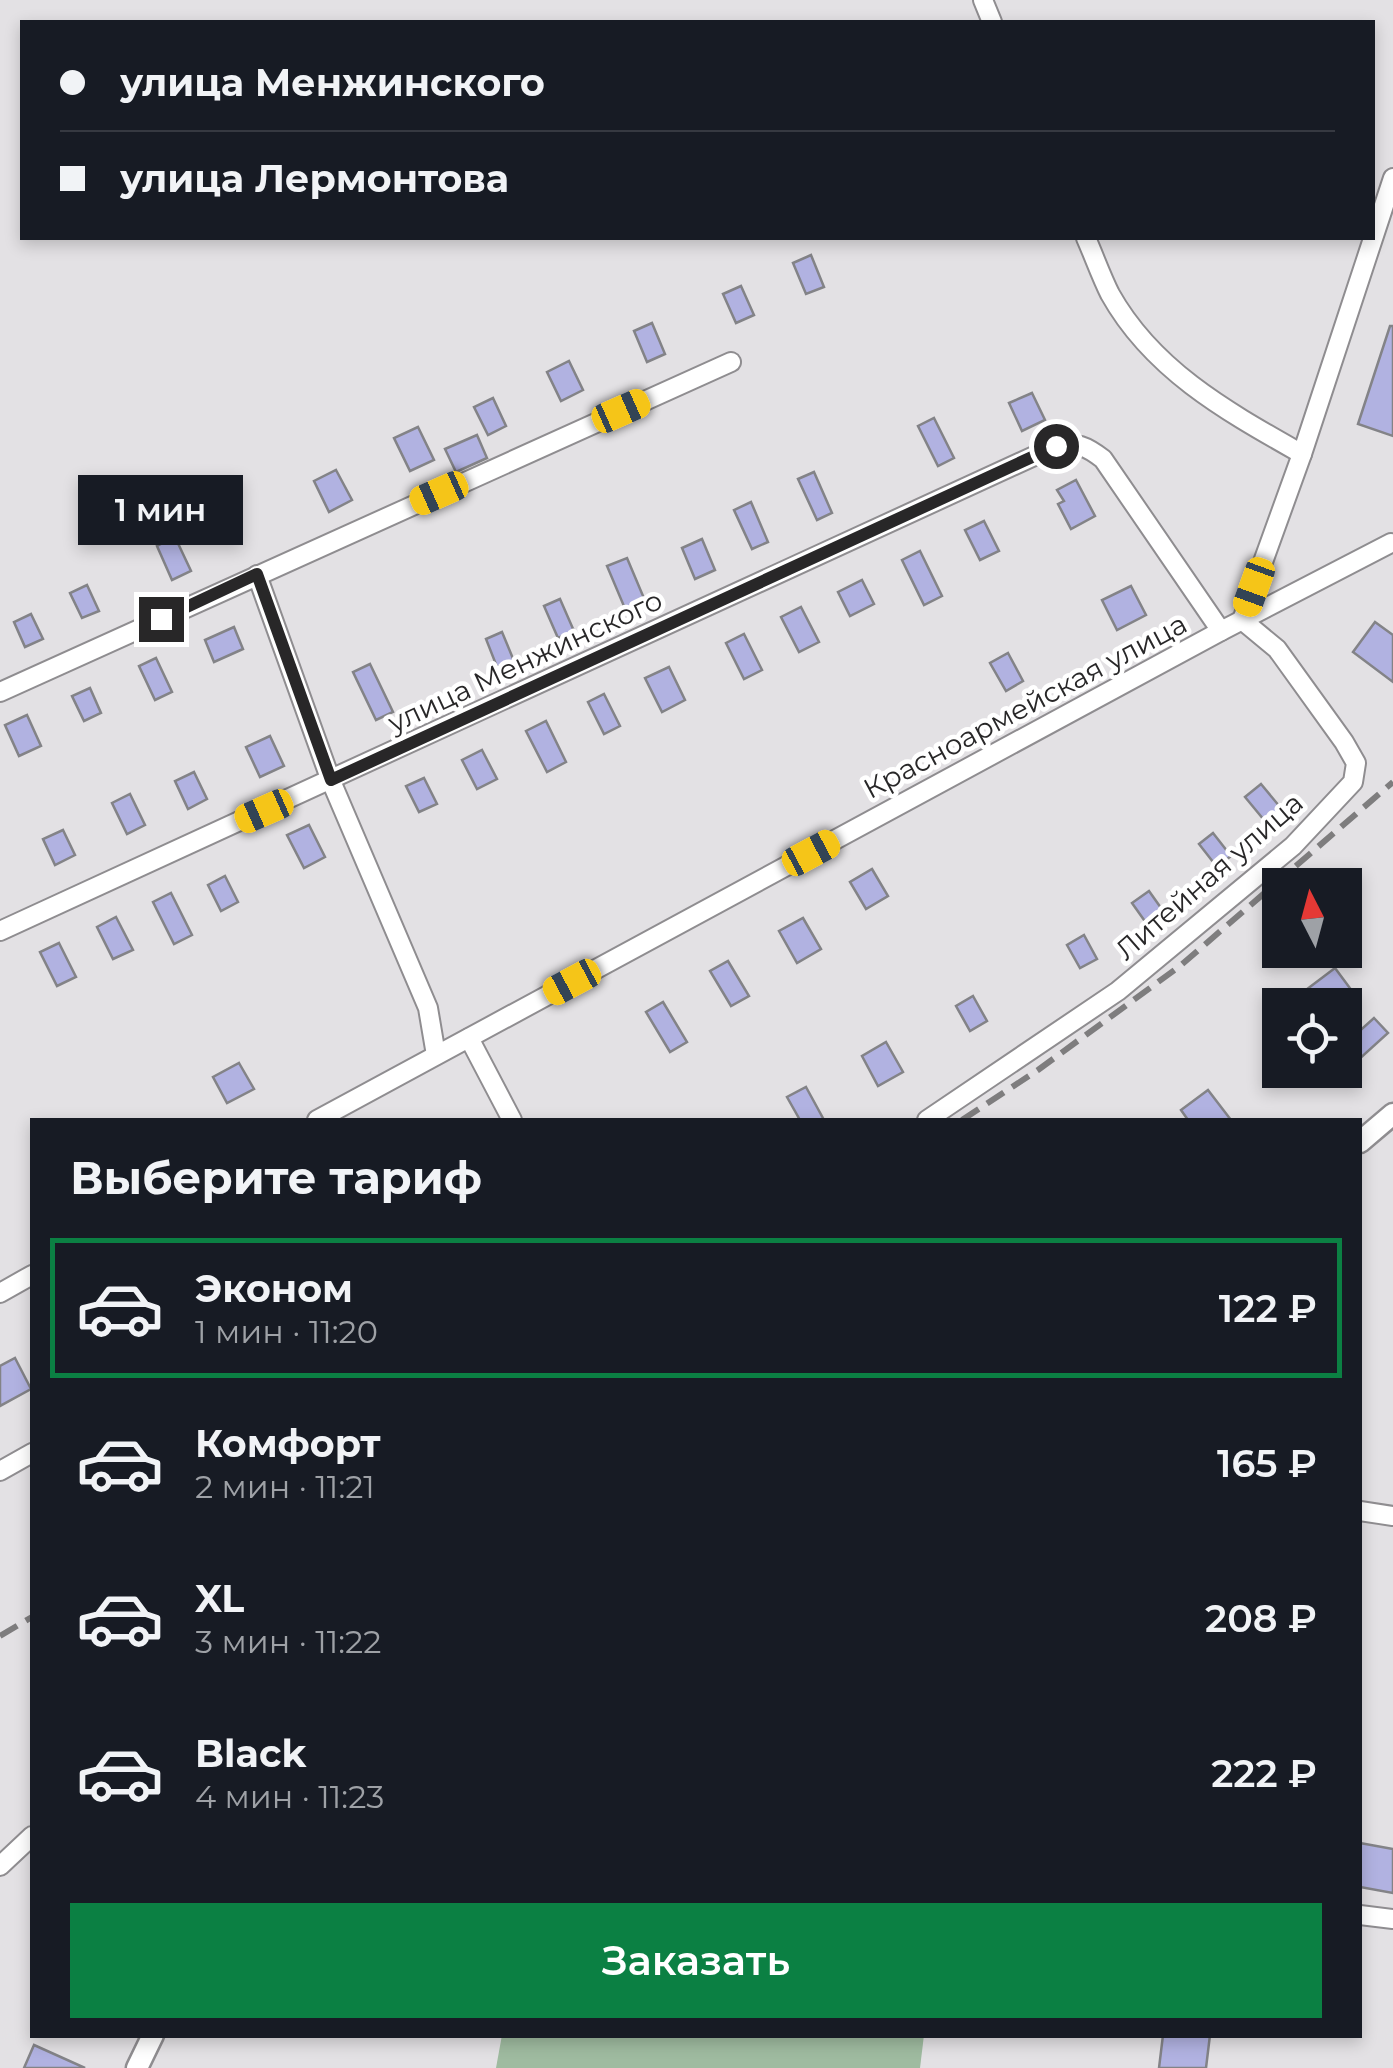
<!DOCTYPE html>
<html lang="ru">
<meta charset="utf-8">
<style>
body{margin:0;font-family:Montserrat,sans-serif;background:#242831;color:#f1f3f6;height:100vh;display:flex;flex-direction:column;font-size:38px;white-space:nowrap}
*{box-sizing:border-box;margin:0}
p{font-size:32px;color:#9ea1a6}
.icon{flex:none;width:55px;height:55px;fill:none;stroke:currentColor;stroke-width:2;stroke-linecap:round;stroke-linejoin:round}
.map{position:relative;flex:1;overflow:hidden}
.panel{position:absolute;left:30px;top:1118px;width:1332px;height:920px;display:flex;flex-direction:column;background:#171b24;border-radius:0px;box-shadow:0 5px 15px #0003}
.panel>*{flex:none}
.guide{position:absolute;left:20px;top:20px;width:1355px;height:220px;border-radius:0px;box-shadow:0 5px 15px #0003;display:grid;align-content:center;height:220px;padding:0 40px;background:#171b24}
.needle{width:65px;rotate:354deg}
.tools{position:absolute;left:1262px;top:868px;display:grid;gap:20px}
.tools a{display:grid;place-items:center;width:100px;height:100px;border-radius:0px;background:#171b24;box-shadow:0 5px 15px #0003;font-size:50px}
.end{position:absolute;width:45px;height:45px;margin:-22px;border:12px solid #282728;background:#fff;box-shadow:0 0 0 5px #fff}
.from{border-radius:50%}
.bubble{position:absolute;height:70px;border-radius:0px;background:#171b24;box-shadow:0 5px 15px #0003;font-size:32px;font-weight:600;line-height:70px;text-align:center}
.car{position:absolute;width:30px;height:60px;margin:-30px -15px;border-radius:12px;box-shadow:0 0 8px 2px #0007;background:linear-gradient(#f5c518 24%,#345 0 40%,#f5c518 0 76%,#345 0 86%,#f5c518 0)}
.guide b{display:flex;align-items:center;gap:35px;height:95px;font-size:38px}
.guide b+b{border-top:2px solid #363941}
.guide i{width:25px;height:25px;background:#f1f3f6}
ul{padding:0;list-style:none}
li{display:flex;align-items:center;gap:30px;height:140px;margin:0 20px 15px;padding:0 20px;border:5px solid transparent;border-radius:0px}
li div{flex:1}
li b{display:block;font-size:38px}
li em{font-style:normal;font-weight:600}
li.active{border-color:#0b8043}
li>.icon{width:90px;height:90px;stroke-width:1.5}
h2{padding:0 40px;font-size:45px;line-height:120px}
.primary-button{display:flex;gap:20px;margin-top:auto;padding:20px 40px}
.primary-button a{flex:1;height:115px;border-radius:0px;background:#0b8043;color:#fff;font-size:40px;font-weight:600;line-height:115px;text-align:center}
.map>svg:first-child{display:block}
.green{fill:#9fbba0}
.building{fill:#b1b2e1;stroke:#838387;stroke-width:2.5}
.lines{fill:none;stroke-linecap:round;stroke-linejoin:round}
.minor-casing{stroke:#8f8d90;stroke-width:22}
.tertiary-casing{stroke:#8f8d90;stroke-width:25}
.minor{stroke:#fff;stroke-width:18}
.tertiary{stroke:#fff;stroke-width:20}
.rail{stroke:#7e7d7e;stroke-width:6;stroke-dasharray:20 10;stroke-linecap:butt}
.route{stroke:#282728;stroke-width:12}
.labels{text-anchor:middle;stroke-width:9;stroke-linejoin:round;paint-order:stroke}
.street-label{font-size:28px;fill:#282728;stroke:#fff}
</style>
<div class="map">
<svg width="1393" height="2068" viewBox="0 0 1393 2068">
<rect width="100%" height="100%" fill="#e3e1e4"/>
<path class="green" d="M502,2035h422l-4,33h-424z"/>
<g class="building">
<path d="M811,255l13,32 -18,7 -13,-31z"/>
<path d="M741,286l13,29 -18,8 -13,-29z"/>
<path d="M652,323l13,31 -18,8 -13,-31z"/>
<path d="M1390,326h3v110l-35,-12z"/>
<path d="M569,361l14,29 -22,11 -14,-29z"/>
<path d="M1032,393l13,27 -23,11 -13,-28z"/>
<path d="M493,398l13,28 -18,9 -14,-28z"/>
<path d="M934,418l20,40 -16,8 -20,-40z"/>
<path d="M418,427l16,33 -24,11 -16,-33z"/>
<path d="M477,435l10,23 -31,14 -11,-23z"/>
<path d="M336,470l16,30 -23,12 -15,-31z"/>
<path d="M814,472l18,41 -15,7 -19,-41z"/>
<path d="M1076,480l19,36 -24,13 -13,-25 6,-3 -7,-11z"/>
<path d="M751,502l17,40 -16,7 -18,-39z"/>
<path d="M984,521l15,30 -19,9 -15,-30z"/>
<path d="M175,537l16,34 -19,9 -15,-34z"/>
<path d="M702,539l13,31 -20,9 -13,-31z"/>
<path d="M920,551l22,45 -18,9 -22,-45z"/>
<path d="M627,558l19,45 -20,8 -19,-45z"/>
<path d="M862,580l12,24 -24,12 -12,-24z"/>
<path d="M87,585l12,26 -17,7 -12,-25z"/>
<path d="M1131,586l15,29 -29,15 -15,-30z"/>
<path d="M560,599l14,32 -16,7 -14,-32z"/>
<path d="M801,607l18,35 -20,10 -18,-35z"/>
<path d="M31,614l12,25 -18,8 -11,-25z"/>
<path d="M1375,622l18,13v47l-40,-30z"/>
<path d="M234,627l9,22 -29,13 -9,-22z"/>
<path d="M502,632l12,29 -17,6 -11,-28z"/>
<path d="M744,634l18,36 -18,9 -18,-36z"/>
<path d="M1008,653l15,28 -17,10 -16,-28z"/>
<path d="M156,658l16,34 -17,8 -16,-34z"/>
<path d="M370,664l23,48 -17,8 -23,-48z"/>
<path d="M669,667l16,33 -23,12 -17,-34z"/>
<path d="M90,688l11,25 -17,8 -12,-25z"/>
<path d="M604,694l16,32 -16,8 -16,-32z"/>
<path d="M27,715l14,31 -22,10 -14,-31z"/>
<path d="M546,721l20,41 -19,10 -21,-41z"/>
<path d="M270,736l14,30 -24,11 -14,-30z"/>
<path d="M482,750l15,29 -20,10 -15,-29z"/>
<path d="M194,772l13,27 -19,10 -13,-28z"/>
<path d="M424,778l13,26 -18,8 -13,-26z"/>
<path d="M1261,784l24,29 -16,13 -24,-29z"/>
<path d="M130,794l15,31 -18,9 -15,-31z"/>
<path d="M309,825l16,32 -21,11 -17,-33z"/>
<path d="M63,830l12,25 -20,10 -12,-26z"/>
<path d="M1213,833l18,23 -14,11 -18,-23z"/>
<path d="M872,869l16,27 -22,13 -16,-27z"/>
<path d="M225,876l13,26 -17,9 -13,-26z"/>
<path d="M1149,891l17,24 -17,12 -17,-24z"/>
<path d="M171,893l21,42 -18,9 -21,-42z"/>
<path d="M116,917l17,33 -20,9 -16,-32z"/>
<path d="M803,918l18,31 -24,14 -18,-32z"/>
<path d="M1084,935l13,24 -17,9 -13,-23z"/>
<path d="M59,943l17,34 -19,9 -17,-34z"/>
<path d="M728,961l21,35 -18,10 -21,-35z"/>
<path d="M1335,968l20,27 -13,10h-56z"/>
<path d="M973,996l14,25 -17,10 -14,-25z"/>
<path d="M663,1002l24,40 -17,10 -24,-40z"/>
<path d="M1374,1018l14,15 -43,39v-28z"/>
<path d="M886,1042l17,30 -25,14 -16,-30z"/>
<path d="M239,1063l15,26 -27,14 -14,-26z"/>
<path d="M806,1087l18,33h-24l-13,-23z"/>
<path d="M1208,1090l23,30h-43l-7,-10z"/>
<path d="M15,1358l16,31 -31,17v-40z"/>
<path d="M1360,1843l33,6v44l-33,-6z"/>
<path d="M1163,2035h47l-4,33h-47z"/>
<path d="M34,2045l51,23h-61z"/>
</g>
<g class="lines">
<g class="minor-casing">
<g id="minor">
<path d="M983,0l9,22"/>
<path d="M1086,238c8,18 15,38 24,56 43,77 118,118 192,160"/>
<path d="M257,575l74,206 97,227 8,47"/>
<path d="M0,692l731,-330"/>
<path d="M0,931l1056,-485c21,-4 30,0 47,13l118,172"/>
<path d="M469,1038l43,82"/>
<path d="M317,1120l904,-489 170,-88"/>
<path d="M927,1120l191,-129 175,-145 60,-64 3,-19 -12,-21 -67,-93 -35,-29 60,-166 91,-276"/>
<path d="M0,1293l32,-18"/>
<path d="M0,1471l32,-18"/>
<path d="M1360,1511l33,5"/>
<path d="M0,1866l32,-30"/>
<path d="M1360,1915l33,4"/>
</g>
</g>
<g class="tertiary-casing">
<g id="tertiary">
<path d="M1360,1142l33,-28"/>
<path d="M137,2068l16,-33"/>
</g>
</g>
<use href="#minor" class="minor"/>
<use href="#tertiary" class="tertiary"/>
<g class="rail">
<path d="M962,1120l76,-50 142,-104 213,-184"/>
<path d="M0,1636l32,-19"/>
</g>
</g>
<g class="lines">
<path class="route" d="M161,619l96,-45 74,206 725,-334"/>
</g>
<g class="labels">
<g class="street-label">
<text transform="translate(525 661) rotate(-25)" y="10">улица Менжинского</text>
<text transform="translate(1025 706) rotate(-28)" y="10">Красноармейская улица</text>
<text transform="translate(1209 876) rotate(-41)" y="10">Литейная улица</text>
</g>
</g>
</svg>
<div class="tools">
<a><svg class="needle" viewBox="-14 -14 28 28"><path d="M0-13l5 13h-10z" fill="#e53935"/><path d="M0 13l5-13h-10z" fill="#9ea1a6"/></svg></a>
<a><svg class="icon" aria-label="locate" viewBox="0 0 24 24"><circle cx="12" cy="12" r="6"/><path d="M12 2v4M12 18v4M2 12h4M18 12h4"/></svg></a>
</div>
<i class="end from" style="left:1056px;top:446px"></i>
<i class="end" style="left:161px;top:619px"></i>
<div class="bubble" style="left:78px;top:475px;width:165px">1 мин</div>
<i class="car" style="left:621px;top:411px;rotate:66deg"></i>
<i class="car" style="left:439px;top:493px;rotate:246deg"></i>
<i class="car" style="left:1254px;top:587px;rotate:200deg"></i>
<i class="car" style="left:264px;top:811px;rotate:246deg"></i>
<i class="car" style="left:811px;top:853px;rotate:62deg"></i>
<i class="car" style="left:572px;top:982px;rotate:242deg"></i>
<div class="guide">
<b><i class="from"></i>улица Менжинского</b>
<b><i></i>улица Лермонтова</b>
</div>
<section class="panel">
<h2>Выберите тариф</h2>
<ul>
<li class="active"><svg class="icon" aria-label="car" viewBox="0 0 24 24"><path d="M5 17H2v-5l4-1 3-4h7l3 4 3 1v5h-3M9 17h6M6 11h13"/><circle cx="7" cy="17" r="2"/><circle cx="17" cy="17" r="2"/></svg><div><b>Эконом</b><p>1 мин · 11:20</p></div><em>122 ₽</em></li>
<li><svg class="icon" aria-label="car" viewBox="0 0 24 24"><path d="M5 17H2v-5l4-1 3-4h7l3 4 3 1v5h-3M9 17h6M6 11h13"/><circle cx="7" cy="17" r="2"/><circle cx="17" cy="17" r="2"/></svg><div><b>Комфорт</b><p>2 мин · 11:21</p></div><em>165 ₽</em></li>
<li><svg class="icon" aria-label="car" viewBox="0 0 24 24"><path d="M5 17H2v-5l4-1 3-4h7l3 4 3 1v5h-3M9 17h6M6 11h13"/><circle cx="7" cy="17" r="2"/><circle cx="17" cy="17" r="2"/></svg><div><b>XL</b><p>3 мин · 11:22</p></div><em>208 ₽</em></li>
<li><svg class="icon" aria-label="car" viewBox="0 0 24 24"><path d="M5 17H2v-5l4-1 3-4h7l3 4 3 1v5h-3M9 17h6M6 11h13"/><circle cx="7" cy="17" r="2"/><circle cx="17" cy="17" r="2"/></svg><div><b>Black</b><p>4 мин · 11:23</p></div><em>222 ₽</em></li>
</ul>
<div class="primary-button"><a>Заказать</a></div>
</section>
</div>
